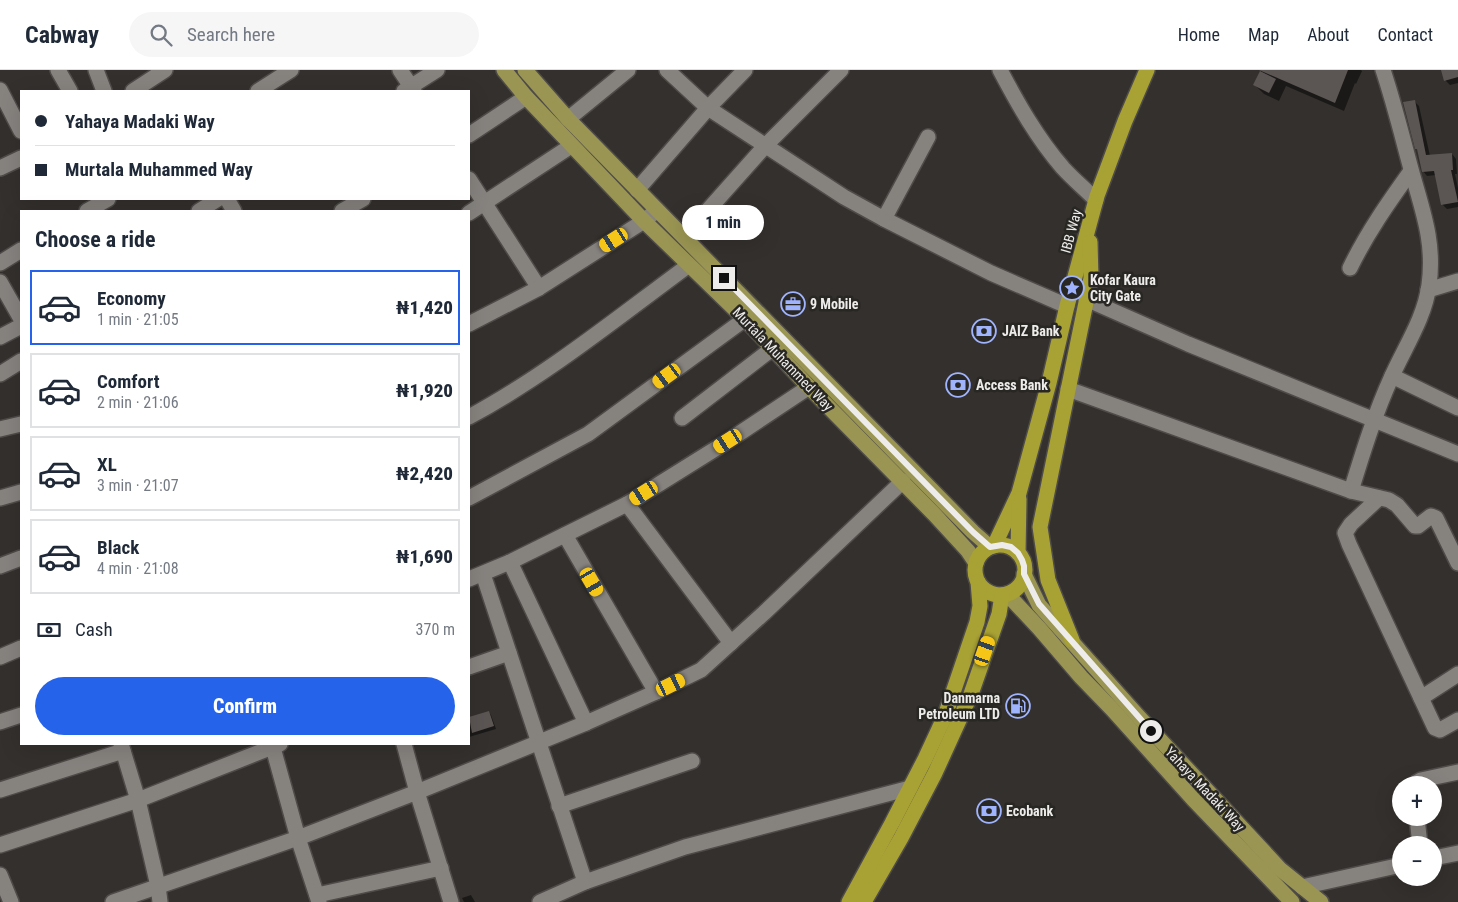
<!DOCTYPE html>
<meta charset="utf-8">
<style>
body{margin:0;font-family:"Roboto Condensed",sans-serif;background:#f6f6f7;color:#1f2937;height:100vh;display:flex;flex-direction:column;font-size:19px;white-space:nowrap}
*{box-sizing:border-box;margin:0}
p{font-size:16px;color:#747a83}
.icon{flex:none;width:28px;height:28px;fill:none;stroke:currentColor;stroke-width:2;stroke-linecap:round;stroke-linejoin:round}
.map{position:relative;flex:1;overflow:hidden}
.sheet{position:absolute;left:20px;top:140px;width:450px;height:535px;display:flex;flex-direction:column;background:#fff;border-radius:0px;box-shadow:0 5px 20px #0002}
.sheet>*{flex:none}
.hud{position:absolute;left:20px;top:20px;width:450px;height:110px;border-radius:0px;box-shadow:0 5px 20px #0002;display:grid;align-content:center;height:110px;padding:0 15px;background:#fff}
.fabs{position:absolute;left:1392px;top:706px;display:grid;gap:10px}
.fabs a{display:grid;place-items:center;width:50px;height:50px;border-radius:50%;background:#fff;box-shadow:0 5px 20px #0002;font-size:25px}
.end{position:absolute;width:22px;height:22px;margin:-11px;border:6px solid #eeecea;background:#111;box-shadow:0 0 0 2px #111}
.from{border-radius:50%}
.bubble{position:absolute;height:35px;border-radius:18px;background:#fff;box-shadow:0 5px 20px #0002;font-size:16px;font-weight:800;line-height:35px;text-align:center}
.car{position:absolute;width:15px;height:30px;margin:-15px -8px;border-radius:6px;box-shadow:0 0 4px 1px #0007;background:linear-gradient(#f5c518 24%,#345 0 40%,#f5c518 0 76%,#345 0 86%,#f5c518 0)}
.hud b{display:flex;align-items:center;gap:18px;height:48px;font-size:19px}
.hud b+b{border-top:1px solid #e0e1e3}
.hud i{width:12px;height:12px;background:#1f2937}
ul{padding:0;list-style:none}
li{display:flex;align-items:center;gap:15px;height:75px;margin:0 10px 8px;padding:0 5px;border:2px solid #e0e1e3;border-radius:0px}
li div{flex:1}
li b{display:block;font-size:19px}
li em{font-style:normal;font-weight:800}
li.current{border-color:#2563eb}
li>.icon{width:45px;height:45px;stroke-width:1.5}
h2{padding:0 15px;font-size:22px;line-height:60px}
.pay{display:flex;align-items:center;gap:12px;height:55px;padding:0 15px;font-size:19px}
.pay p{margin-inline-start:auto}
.button{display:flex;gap:10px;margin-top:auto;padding:10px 15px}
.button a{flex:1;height:58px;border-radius:30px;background:#2563eb;color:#fff;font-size:20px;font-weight:800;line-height:58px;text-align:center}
header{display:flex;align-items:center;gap:30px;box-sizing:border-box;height:70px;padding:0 25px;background:#fff;border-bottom:1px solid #e0e1e3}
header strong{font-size:24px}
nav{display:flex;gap:28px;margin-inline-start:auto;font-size:18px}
.search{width:350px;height:45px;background:#f6f6f7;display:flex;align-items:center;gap:12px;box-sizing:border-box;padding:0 18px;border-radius:28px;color:#747a83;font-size:19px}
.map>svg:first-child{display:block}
.shadow{fill:#0007}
.building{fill:#5b5654}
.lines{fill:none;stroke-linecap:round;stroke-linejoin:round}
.minor-casing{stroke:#4e4b49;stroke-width:18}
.major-casing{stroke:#4e4b49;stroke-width:18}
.highway-casing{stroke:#4e4b49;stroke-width:18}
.minor{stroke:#86837f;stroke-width:15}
.major{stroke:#9a9552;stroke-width:15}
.highway{stroke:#a8a134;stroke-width:15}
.route{stroke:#eeecea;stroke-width:6}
.labels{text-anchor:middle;stroke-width:5;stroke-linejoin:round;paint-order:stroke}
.street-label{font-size:14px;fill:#eeecea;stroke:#292724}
.poi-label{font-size:14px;font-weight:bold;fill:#eeecea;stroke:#292724;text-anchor:start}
</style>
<header>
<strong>Cabway</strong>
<div class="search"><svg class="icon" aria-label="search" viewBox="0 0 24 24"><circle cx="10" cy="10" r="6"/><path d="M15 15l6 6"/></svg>Search here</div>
<nav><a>Home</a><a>Map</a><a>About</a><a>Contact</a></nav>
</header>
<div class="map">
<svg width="1458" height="832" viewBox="0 0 1458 832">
<rect width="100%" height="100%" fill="#33302d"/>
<g class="shadow">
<path d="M1261,0h100l1,1 -6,13 -1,-1 -11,28 -58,-25 -7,15 -15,-7 -9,-9z"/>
<path d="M1442,0h16v13l-8,2 -4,-4z"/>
<path d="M1414,31l5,5 11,50 22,-2 4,5 1,15h-2l3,14v19l-11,2 -5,-5 -6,-29 -9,1 -4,-5z"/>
<path d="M489,642l2,3 5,14 -27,8v-19z"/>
<path d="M471,825l4,7h-11l-2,-4z"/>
</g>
<g class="building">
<path d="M1259,0h89l-13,33z"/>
<path d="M1441,0h17v7l-14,4z"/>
<path d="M1260,1l16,8 -7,14 -16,-8z"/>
<path d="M1415,30l11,55 26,-2 1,17h-2l7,32 -17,3 -7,-34 -12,1 -5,-23h-2l-12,-47z"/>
<path d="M489,641l5,15 -22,7 -3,-16z"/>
</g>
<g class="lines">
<g class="minor-casing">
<g id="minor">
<path d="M58,0l12,21"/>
<path d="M96,0l8,21"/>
<path d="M400,0l14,21"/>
<path d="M667,0l41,38 136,89 40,22 107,54 76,33"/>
<path d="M1000,0c18,34 37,68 63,98 10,11 22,21 33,32"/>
<path d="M0,20l21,41"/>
<path d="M133,21l32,-21"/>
<path d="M258,21l33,-21"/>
<path d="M404,21l33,-21"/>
<path d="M568,49l60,-49"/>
<path d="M469,65l57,-38"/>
<path d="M0,98l21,-10"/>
<path d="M469,109l70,109"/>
<path d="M637,120l71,-82 37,-38"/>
<path d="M227,129l7,12"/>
<path d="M87,141l21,-12"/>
<path d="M199,141l19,-12"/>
<path d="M342,141l21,-12"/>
<path d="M469,143l102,-67"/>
<path d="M884,149l44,-82"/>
<path d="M684,167l82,-92 75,-75"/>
<path d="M0,193l21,-13"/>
<path d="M1350,198c17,-35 38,-65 61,-97"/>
<path d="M0,212l21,37"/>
<path d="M1428,220l30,-9"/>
<path d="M1086,229l102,45 270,110"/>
<path d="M469,254l70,-36 105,-67 13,-11"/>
<path d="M0,267l21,-11"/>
<path d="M0,304l21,-13"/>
<path d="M1392,306l66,32"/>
<path d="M1068,319l283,102 38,9 8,5 18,21h3l13,-10 5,2 22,45"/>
<path d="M469,347c78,-42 148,-99 220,-152"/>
<path d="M682,348l91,-70"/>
<path d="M0,359l21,-5"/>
<path d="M1351,421c12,-39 24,-78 41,-115 13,-29 33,-59 37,-91 6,-44 -7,-75 -18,-116 -9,-33 -17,-66 -28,-99"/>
<path d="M0,428l21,-6"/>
<path d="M469,428l119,-64 157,-115"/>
<path d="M1379,428l-28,26 -6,9 4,11 86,184 5,2 18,-10"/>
<path d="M627,434l104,139"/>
<path d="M565,465l91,157"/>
<path d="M510,492l76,161"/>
<path d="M0,496l21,-8"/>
<path d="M483,504l102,308"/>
<path d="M469,509l41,-17 117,-58 101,-63 81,-54"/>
<path d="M0,587l21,-9"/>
<path d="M469,597l40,-14"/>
<path d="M1421,628l37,-24"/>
<path d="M0,652l21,-7"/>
<path d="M121,674l17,56 20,86 2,16"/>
<path d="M272,674l26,94 21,64"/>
<path d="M404,674l13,48 34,110"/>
<path d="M1416,715v-2l5,-3 37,-8"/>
<path d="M0,720l123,-39"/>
<path d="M559,736l133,-45"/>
<path d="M1417,748l3,27"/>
<path d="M0,775l138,-45 142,-56"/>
<path d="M1434,788l24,-5"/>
<path d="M0,805l11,27"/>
<path d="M1302,817l99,-22"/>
<path d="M317,825l124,-27"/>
<path d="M113,832l185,-64 119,-46 169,-69 70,-31 45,-22 63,-57 139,-132"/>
<path d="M540,832l45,-20 100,-35 225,-59"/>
</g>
</g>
<g class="major-casing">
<g id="major">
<path d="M504,0l22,27 118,124 101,98 64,68 125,127 34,37 8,12"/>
<path d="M525,0l43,49 405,413 17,15"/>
<path d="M1024,504l15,31 98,110 143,154 41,33"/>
<path d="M1007,524l32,34 42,49 31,32 81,90 99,103"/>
</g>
</g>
<g class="highway-casing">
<g id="highway">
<circle cx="1000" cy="500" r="25"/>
<path d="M994,476l25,-53 30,-110 18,-77 30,-110 28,-75 22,-51"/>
<path d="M1018,483l1,-54"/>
<path d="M1072,570l-24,-60 -8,-53 51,-249 -1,-36"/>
<path d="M849,832l43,-79 33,-64 20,-43 32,-94 3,-16 -2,-24"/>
<path d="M864,832l37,-64 34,-65 36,-79 28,-80 3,-19"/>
</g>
</g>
<use href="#minor" class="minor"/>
<use href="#major" class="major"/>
<use href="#highway" class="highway"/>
</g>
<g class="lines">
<path class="route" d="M724,208l249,254 17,15 12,-2 9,2 7,6 4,7 2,6v8l15,30 112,127"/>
</g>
<defs>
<g id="sight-ring" transform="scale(1.25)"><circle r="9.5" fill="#292724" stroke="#a0b3fd" stroke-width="1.5"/><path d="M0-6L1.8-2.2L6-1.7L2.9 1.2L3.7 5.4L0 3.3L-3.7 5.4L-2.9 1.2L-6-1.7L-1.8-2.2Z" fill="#a0b3fd"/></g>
<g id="office-ring" transform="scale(1.25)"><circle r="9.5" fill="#292724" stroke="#a0b3fd" stroke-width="1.5"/><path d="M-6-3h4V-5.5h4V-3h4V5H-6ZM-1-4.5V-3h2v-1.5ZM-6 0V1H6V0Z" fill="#a0b3fd"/></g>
<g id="bank-ring" transform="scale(1.25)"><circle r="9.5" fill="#292724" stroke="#a0b3fd" stroke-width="1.5"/><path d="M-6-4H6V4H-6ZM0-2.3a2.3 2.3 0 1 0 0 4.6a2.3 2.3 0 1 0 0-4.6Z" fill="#a0b3fd"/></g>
<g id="fuel-ring" transform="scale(1.25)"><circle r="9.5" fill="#292724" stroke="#a0b3fd" stroke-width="1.5"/><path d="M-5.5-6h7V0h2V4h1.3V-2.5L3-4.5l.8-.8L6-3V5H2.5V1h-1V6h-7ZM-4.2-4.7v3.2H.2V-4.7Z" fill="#a0b3fd"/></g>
</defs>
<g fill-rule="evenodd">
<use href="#sight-ring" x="1072" y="218"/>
<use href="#office-ring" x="793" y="234"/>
<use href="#bank-ring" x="984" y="261"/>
<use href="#bank-ring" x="958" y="315"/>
<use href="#fuel-ring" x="1018" y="636"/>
<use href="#bank-ring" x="989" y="741"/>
</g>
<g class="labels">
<g class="street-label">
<text transform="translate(1071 161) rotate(-75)" y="5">IBB Way</text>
<text transform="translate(783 289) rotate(46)" y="5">Murtala Muhammed Way</text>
<text transform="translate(1205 719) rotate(47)" y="5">Yahaya Madaki Way</text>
</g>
<g class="poi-label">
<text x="1090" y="215">Kofar Kaura<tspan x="1090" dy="16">City Gate</tspan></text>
<text x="810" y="239">9 Mobile</text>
<text x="1002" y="266">JAIZ Bank</text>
<text x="976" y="320">Access Bank</text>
<text x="1000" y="633" text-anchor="end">Danmarna<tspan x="1000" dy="16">Petroleum LTD</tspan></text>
<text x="1006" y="746">Ecobank</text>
</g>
</g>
</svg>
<div class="fabs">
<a>+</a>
<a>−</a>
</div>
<i class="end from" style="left:1151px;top:661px"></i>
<i class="end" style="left:724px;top:208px"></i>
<div class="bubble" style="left:682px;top:135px;width:82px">1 min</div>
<i class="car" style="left:614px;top:170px;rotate:238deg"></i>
<i class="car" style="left:667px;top:306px;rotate:234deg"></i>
<i class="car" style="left:728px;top:371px;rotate:238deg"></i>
<i class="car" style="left:644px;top:423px;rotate:238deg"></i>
<i class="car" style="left:592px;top:512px;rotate:150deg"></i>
<i class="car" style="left:985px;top:581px;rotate:19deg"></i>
<i class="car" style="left:671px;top:615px;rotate:64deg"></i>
<div class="hud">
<b><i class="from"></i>Yahaya Madaki Way</b>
<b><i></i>Murtala Muhammed Way</b>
</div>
<section class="sheet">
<h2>Choose a ride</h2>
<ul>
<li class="current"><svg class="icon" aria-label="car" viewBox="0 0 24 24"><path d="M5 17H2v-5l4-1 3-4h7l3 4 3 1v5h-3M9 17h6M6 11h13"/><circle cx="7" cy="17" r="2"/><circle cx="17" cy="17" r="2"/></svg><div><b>Economy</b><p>1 min · 21:05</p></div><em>₦1,420</em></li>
<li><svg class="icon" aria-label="car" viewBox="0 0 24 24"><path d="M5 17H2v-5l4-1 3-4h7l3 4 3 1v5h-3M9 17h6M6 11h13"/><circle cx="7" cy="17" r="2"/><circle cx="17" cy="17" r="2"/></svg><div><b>Comfort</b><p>2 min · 21:06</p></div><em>₦1,920</em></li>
<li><svg class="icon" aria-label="car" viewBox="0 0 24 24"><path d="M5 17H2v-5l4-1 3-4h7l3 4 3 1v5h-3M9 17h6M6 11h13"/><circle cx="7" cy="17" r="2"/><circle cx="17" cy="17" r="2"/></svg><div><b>XL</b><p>3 min · 21:07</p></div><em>₦2,420</em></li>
<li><svg class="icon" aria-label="car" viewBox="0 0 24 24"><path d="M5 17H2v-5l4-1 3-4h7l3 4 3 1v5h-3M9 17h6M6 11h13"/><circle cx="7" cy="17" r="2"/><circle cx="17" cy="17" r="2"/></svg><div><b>Black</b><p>4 min · 21:08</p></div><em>₦1,690</em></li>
</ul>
<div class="pay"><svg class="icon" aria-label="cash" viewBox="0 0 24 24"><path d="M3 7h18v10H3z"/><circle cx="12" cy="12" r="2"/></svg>Cash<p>370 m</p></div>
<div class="button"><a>Confirm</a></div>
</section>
</div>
